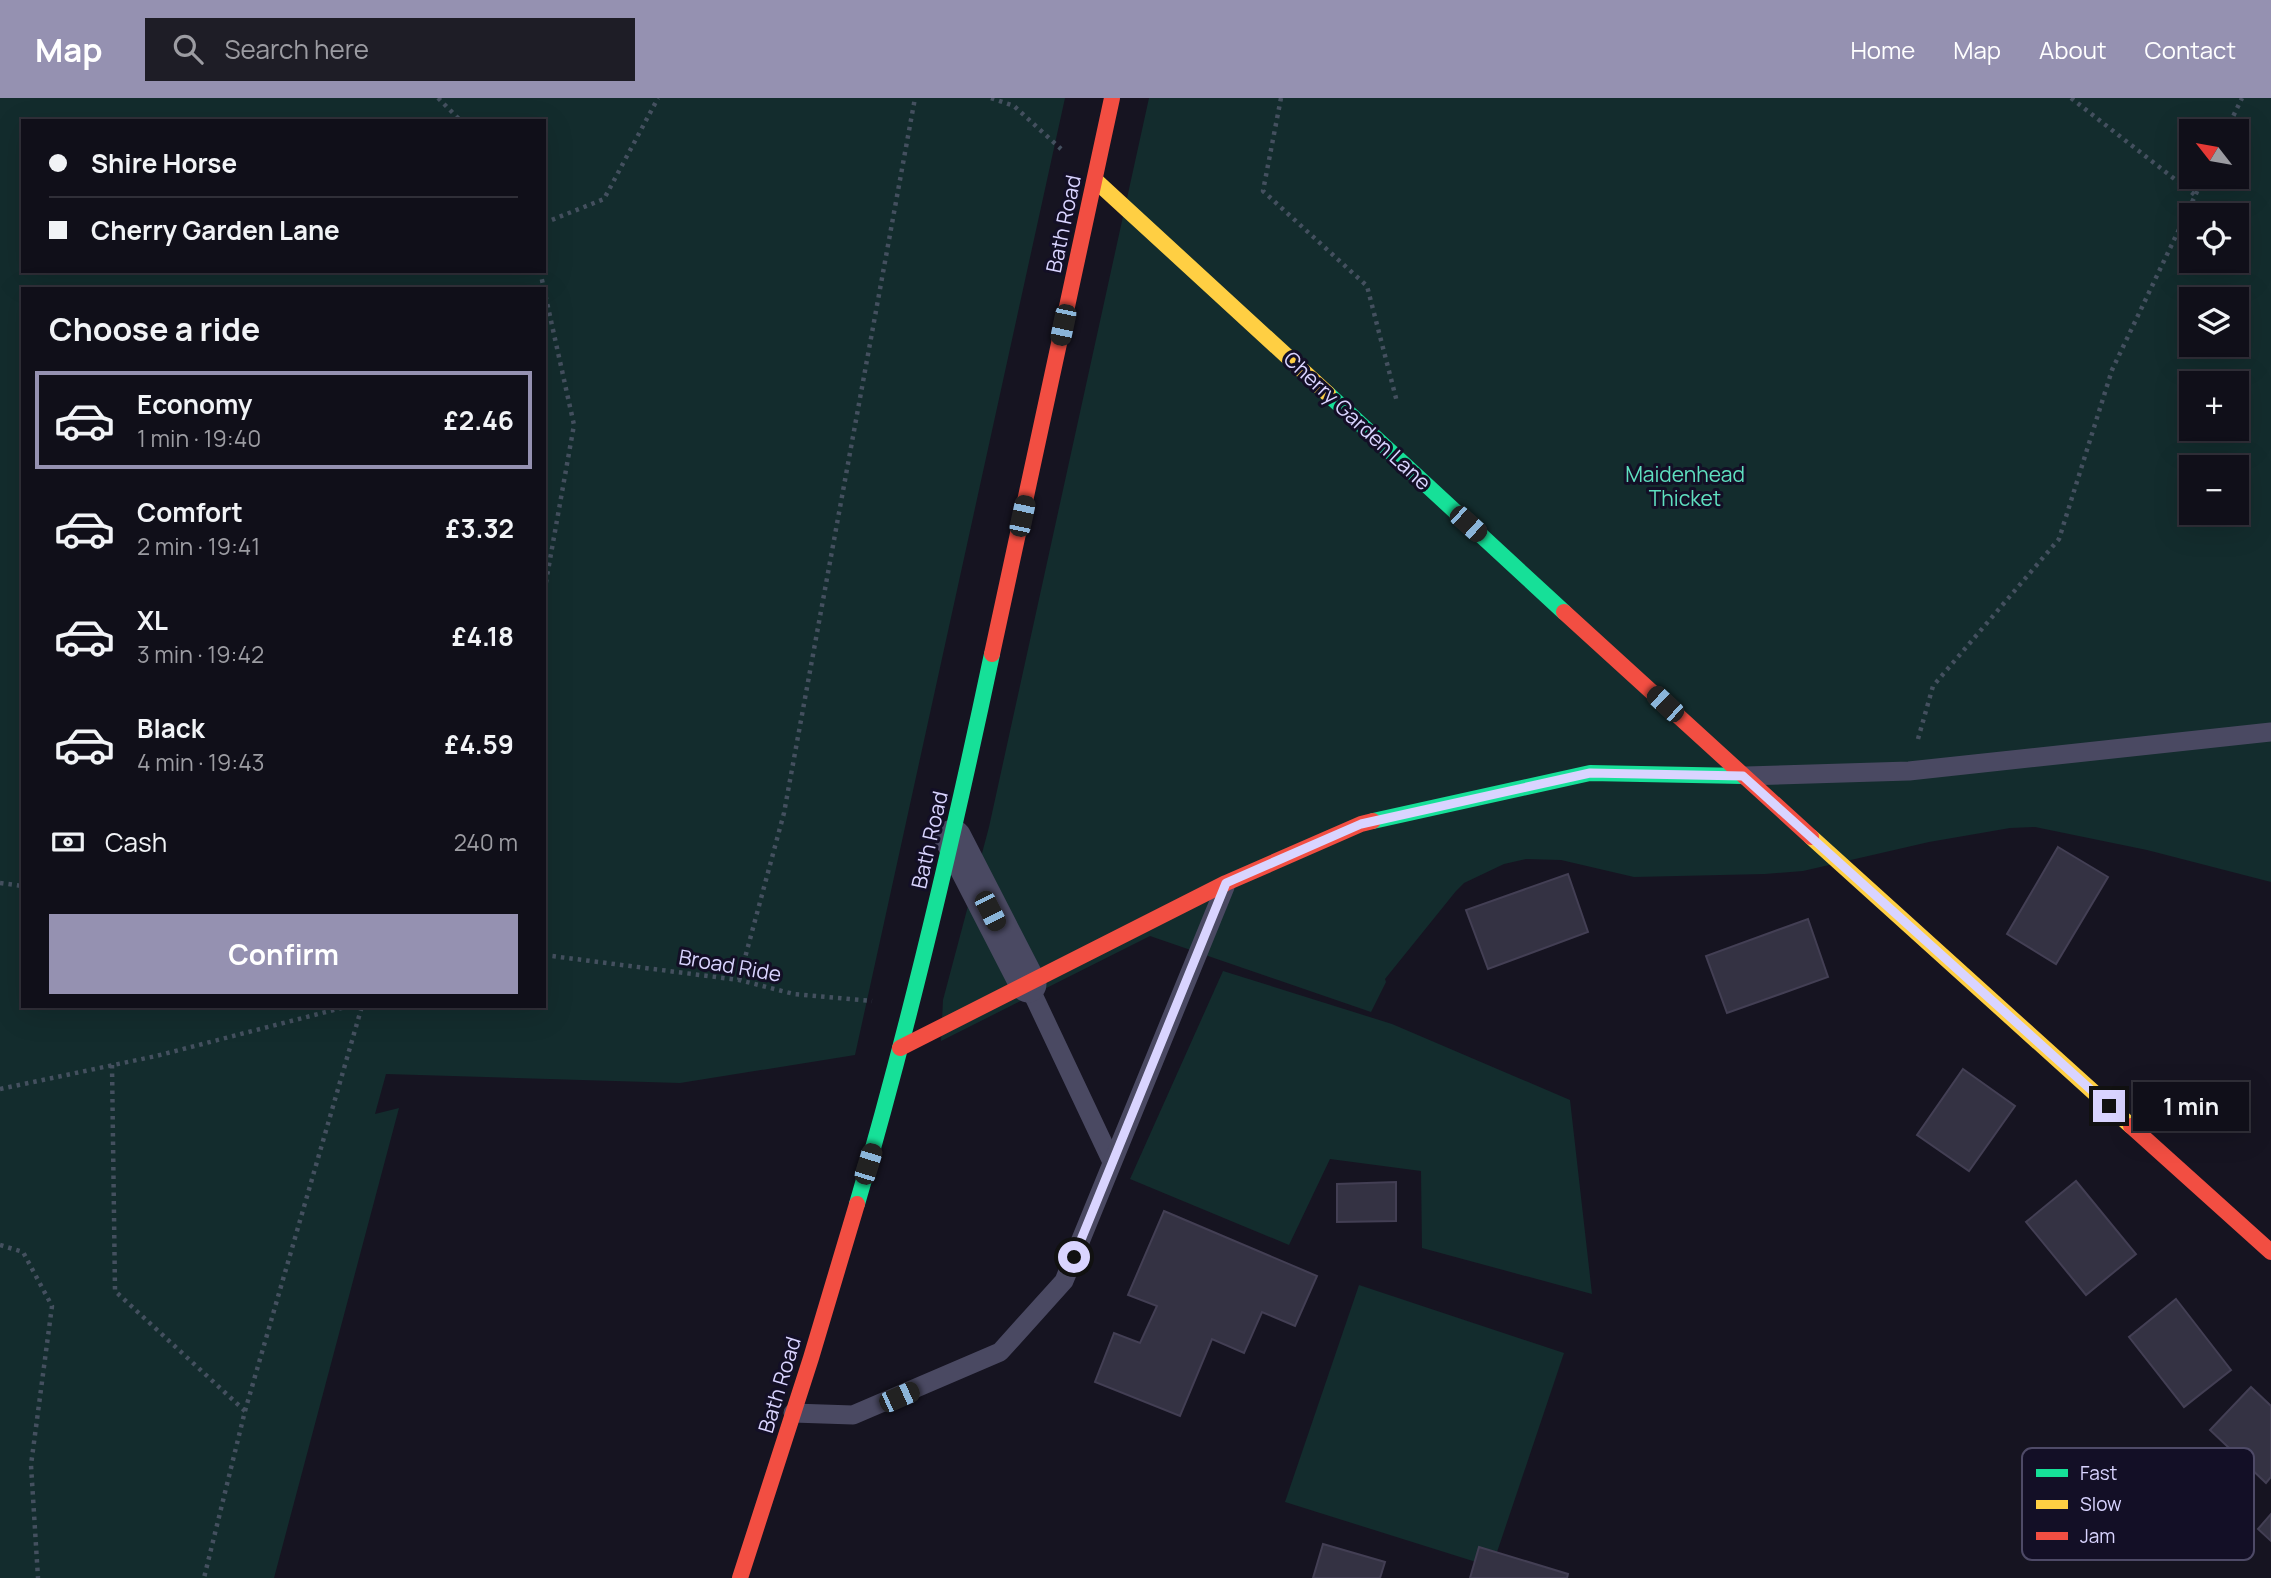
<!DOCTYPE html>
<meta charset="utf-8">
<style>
body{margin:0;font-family:Manrope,sans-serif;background:#1e1d26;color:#f1f3f6;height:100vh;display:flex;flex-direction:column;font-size:26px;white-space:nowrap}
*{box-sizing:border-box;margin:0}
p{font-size:23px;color:#9c9ca2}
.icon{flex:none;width:38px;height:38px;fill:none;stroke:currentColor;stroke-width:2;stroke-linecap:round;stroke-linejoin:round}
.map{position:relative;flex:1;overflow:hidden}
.panel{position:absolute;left:21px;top:189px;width:525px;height:721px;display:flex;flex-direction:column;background:#100f19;border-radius:0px;box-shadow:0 7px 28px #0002,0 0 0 2px #302f38}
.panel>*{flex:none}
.guide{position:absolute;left:21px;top:21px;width:525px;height:154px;border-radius:0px;box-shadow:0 7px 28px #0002,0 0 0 2px #302f38;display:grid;align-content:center;height:154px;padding:0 28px;background:#100f19}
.needle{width:46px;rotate:301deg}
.controls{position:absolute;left:2179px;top:21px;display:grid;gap:14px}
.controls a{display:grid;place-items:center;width:70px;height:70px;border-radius:0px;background:#100f19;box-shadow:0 7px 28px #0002,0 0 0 2px #302f38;font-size:35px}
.end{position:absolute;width:32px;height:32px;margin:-16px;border:9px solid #d9d4ff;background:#111;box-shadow:0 0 0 4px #111}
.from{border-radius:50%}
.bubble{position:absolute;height:49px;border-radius:0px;background:#100f19;box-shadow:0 7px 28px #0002,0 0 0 2px #302f38;font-size:23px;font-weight:700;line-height:49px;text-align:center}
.car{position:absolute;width:21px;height:42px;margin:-21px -10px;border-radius:9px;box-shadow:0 0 5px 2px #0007;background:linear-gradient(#222 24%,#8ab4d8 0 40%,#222 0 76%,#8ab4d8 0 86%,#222 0)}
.guide b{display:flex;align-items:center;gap:24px;height:66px;font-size:26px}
.guide b+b{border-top:2px solid #302f38}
.guide i{width:18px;height:18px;background:#f1f3f6}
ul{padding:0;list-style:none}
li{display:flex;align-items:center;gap:21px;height:98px;margin:0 14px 10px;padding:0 14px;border:4px solid transparent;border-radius:0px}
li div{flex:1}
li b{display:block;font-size:26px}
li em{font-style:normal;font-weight:700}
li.current{border-color:#9591b1}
li>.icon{width:63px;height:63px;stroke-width:1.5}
h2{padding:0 28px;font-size:32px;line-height:84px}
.pay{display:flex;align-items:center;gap:18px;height:77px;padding:0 28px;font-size:26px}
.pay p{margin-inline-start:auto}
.action{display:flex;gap:14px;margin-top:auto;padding:14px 28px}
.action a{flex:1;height:80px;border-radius:0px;background:#9591b1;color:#fff;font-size:28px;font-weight:700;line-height:80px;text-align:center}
header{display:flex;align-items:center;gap:42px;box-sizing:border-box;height:98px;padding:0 35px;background:#9591b1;color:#fff}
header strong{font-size:33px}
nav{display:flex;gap:38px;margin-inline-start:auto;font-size:24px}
.search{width:490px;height:63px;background:#1e1d26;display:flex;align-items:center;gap:18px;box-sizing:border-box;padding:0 24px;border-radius:0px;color:#9c9ca2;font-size:26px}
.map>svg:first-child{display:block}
.green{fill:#132c2d;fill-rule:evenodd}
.building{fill:#343243;stroke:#433f54;stroke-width:2}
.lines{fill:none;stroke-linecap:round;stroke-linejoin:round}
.path{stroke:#44505f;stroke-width:4.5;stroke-dasharray:3.5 5;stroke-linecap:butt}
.lane{stroke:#4a4962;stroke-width:19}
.street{stroke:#4a4962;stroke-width:37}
.fast{stroke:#16e098;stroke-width:16}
.slow{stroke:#ffcf43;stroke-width:16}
.jam{stroke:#f24e42;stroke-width:16}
.route{stroke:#d9d4ff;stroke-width:9}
.labels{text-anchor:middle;stroke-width:6;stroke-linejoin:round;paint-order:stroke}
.street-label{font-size:21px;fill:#d9d4ff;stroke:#130f26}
.park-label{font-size:21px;fill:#5fe0c0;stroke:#130f26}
.key{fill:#130f26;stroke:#4e4a67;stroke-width:2}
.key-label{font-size:19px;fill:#d9d4ff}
</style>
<header>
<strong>Map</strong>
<div class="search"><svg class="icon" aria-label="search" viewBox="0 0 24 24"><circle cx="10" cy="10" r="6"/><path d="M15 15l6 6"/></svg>Search here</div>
<nav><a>Home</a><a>Map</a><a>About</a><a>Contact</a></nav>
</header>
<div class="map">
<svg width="2271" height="1480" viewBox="0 0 2271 1480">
<rect width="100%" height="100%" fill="#161421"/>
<g class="green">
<path d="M0,0h1065l-210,957 -175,28 -294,-9 -11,40 24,-6 -125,470h-274zM23,23h521v150h-521zM23,191h521v717h-521z"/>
<path d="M1149,0h1122v784l-124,-32 -112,-23 -25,1 -81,14 -126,29 -38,3 -131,3 -73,-17 -35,-1 -22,5 -40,19 -8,8 -71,88 1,3 -15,30 -221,-76 -209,105 2,-41 46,-173zM2191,33h45v46h-45zM2191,117h45v46h-45zM2191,201h45v46h-45zM2191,285h45v46h-45zM2191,369h45v46h-45z"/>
<path d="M1223,873l169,53 178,76 22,194 -170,-46 -1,-77 -91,-12 -41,86 -159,-66z"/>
<path d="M1359,1187l205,68 -72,214 -207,-65z"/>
</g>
<g class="building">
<path d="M2058,749l50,30 -52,87 -49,-30z"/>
<path d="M1568,776l20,58 -100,37 -22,-59z"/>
<path d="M1808,821l20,58 -101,36 -21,-57z"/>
<path d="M1963,971l52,37 -46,65 -52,-36z"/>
<path d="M2076,1083l60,73 -50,41 -60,-73z"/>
<path d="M1396,1084v39l-59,1v-38z"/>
<path d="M1164,1113l153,65 -22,50 -33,-14 -18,41 -32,-14 -32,77 -85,-34 19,-49 26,10 17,-37 -29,-11z"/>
<path d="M2176,1201l55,71 -47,37 -55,-70z"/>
<path d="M2251,1289l20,19v71l-5,6 -56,-53z"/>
<path d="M2271,1416v27l-13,-12z"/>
<path d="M1323,1446l62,18 -5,16h-67z"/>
<path d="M1479,1449l89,27 -1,4h-97z"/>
</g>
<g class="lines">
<g class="path">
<path d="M438,0l23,23"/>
<path d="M991,0l23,8 47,43"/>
<path d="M1281,0l-18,93 104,95 30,116"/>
<path d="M2071,0l124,97"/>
<path d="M2226,33l16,-33"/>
<path d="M544,125l60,-24 54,-101"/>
<path d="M540,173l34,154 -30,168"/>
<path d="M1918,641l15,-53 126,-147 53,-169 92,-193"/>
<path d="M0,785l23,3"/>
<path d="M544,857l195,25 55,14 78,7"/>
<path d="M739,882l45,-167 131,-715"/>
<path d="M112,967l3,226 130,120 -41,167"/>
<path d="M0,991l156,-33 193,-50"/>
<path d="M0,1147l23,7 29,54 -21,159 7,113"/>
<path d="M245,1313l117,-405"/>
</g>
<g class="lane">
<path d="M1746,678l163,-5 362,-39"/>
<path d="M1028,886l84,178"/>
<path d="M793,1315l60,2 147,-63 64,-71 161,-394"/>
</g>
<path class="street" d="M953,740l75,146"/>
<g class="fast">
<path d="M1328,296l236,218"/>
<path d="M1373,723l217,-48 153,3"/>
<path d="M857,1106c53,-181 96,-365 135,-550"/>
</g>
<g class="slow">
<path d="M1095,82l233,214"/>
<path d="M1811,739l320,289"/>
</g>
<g class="jam">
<path d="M1564,514l247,225"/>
<path d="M992,556l120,-556"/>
<path d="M900,950l326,-165 135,-59 12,-3"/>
<path d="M2131,1028l140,126"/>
<path d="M740,1480l71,-220 46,-154"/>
</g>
</g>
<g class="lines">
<path class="route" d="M1074,1159l152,-374 135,-59 229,-51 153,3 366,330"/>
</g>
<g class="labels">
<g class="street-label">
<text transform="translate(1064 126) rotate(-78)" y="7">Bath Road</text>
<text transform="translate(1357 323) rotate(43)" y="7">Cherry Garden Lane</text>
<text transform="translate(930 742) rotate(-77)" y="7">Bath Road</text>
<text transform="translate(730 868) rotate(10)" y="7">Broad Ride</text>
<text transform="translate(780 1287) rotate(-73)" y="7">Bath Road</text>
</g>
<g class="park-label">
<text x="1685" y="384">Maidenhead<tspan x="1685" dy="24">Thicket</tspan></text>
</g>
</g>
<rect x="2022" y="1350" width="232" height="112" rx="10" class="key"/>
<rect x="2036" y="1371" width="32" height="8" fill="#16e098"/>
<rect x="2036" y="1402" width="32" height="9" fill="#ffcf43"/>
<rect x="2036" y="1434" width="32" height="8" fill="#f24e42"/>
<g class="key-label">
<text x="2080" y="1382">Fast</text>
<text x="2080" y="1413">Slow</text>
<text x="2080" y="1445">Jam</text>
</g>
</svg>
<div class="controls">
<a><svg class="needle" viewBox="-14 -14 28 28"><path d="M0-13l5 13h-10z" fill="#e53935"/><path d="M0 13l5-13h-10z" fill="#9c9ca2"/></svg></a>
<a><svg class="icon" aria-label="locate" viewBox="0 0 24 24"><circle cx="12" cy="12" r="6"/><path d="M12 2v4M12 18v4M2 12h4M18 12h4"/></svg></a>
<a><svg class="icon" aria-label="layers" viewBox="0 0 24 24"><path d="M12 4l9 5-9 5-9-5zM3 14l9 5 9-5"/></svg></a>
<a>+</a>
<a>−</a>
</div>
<i class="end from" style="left:1074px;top:1159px"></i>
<i class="end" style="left:2109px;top:1008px"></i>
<div class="bubble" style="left:2133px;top:984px;width:116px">1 min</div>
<i class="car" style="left:1063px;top:227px;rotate:192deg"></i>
<i class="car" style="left:1022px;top:418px;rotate:12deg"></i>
<i class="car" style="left:1468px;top:426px;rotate:132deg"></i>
<i class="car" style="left:1665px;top:606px;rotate:313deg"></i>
<i class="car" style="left:990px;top:813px;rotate:153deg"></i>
<i class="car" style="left:868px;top:1066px;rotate:17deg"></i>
<i class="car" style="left:899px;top:1299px;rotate:66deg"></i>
<div class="guide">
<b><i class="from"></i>Shire Horse</b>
<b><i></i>Cherry Garden Lane</b>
</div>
<section class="panel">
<h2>Choose a ride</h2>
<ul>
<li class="current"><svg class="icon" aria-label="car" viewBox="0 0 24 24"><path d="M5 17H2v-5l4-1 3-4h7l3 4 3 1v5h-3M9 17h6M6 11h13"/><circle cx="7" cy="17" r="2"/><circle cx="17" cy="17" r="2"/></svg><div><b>Economy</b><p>1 min · 19:40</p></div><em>£2.46</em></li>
<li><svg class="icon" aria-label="car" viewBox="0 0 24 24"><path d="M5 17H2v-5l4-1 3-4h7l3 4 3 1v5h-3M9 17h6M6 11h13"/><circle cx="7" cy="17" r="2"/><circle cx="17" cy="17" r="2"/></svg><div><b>Comfort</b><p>2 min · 19:41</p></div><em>£3.32</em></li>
<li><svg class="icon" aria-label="car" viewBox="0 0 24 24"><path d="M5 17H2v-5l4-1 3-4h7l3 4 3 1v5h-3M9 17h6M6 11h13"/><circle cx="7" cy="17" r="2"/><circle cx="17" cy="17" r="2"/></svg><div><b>XL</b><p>3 min · 19:42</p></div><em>£4.18</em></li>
<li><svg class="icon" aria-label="car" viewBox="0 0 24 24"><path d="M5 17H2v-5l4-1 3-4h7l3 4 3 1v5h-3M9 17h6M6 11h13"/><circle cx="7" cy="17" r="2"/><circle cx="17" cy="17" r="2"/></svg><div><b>Black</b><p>4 min · 19:43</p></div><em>£4.59</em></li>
</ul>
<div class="pay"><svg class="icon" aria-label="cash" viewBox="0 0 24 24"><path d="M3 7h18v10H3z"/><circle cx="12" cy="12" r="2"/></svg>Cash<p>240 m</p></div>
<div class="action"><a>Confirm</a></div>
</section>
</div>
